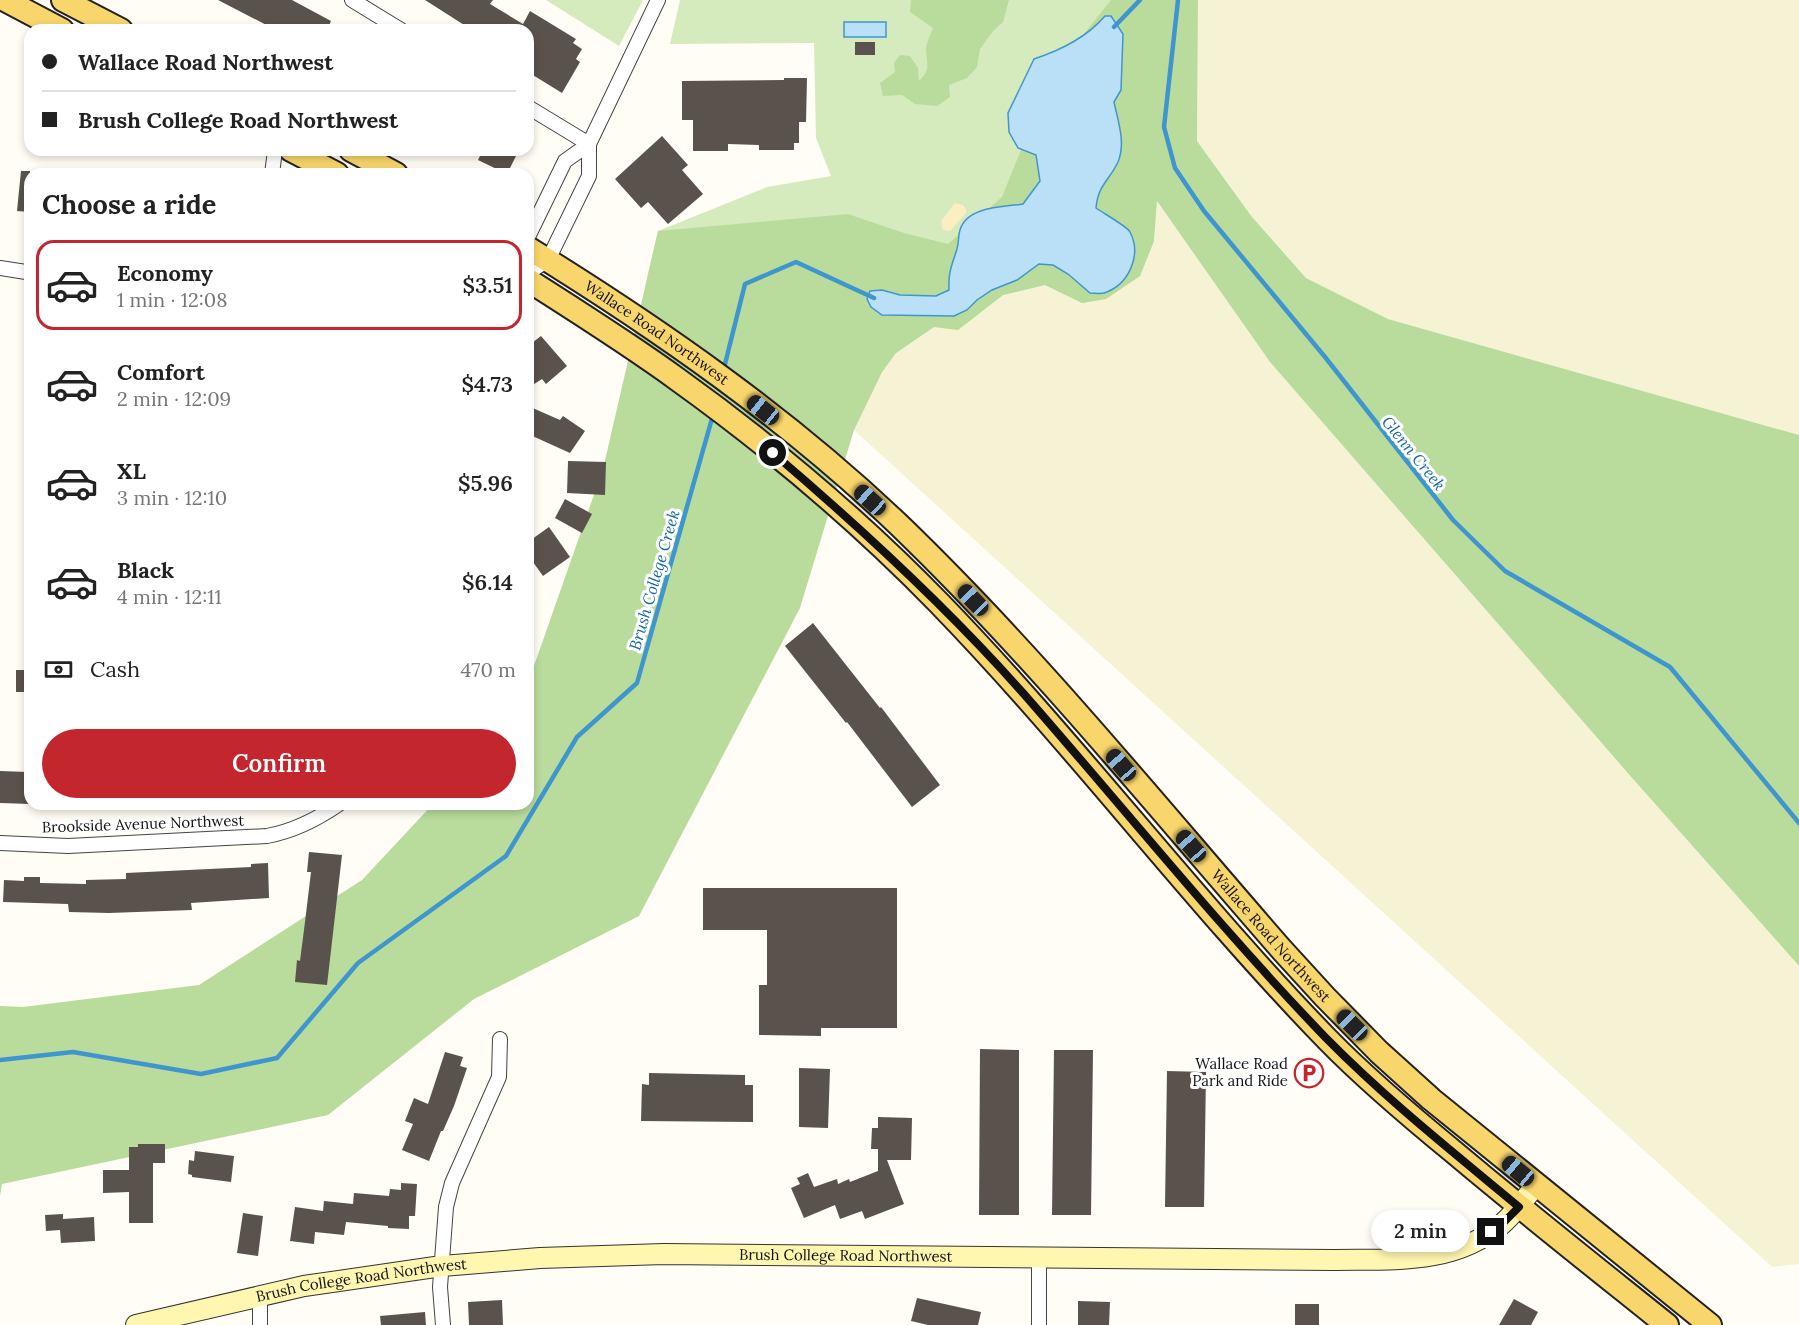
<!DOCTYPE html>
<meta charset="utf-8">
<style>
body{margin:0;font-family:Lora,serif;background:#f2f2f2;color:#222;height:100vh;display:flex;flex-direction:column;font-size:22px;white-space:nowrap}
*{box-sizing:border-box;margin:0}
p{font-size:20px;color:#767676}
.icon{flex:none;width:33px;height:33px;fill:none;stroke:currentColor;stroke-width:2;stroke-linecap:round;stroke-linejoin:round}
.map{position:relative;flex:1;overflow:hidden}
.sheet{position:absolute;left:24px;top:168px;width:510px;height:642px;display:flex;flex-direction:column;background:#fff;border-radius:18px;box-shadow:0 3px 9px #0003}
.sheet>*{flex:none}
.banner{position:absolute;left:24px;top:24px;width:510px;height:132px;border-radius:18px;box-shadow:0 3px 9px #0003;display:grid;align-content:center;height:132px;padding:0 18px;background:#fff}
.end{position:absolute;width:27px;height:27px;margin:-14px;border:8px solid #111;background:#fff;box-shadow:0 0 0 3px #fff}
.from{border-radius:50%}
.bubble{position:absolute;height:42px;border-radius:21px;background:#fff;box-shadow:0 3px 9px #0003;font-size:20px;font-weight:600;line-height:42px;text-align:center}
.car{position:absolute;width:18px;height:36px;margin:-18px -9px;border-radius:8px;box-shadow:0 0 4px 2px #0007;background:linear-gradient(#222 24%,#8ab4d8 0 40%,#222 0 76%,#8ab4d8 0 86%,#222 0)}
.banner b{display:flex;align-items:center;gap:21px;height:57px;font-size:22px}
.banner b+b{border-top:2px solid #e0e0e0}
.banner i{width:15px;height:15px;background:#222}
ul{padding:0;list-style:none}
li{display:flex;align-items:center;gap:18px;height:90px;margin:0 12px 9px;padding:0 6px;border:3px solid transparent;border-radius:18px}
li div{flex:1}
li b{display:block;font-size:22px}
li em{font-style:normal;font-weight:600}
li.active{border-color:#c4262e}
li>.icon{width:54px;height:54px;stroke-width:1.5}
h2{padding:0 18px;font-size:27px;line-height:72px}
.pay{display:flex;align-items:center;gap:15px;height:66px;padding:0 18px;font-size:22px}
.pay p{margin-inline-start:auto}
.primary-button{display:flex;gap:12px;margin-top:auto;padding:12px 18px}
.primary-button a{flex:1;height:69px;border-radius:36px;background:#c4262e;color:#fff;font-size:24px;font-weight:600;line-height:69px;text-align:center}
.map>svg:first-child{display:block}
.farmland{fill:#f6f3d4}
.green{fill:#d5ebbd}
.forest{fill:#b9dc9c}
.sand{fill:#fbeec1}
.water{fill:#b9e0f7;stroke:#3f96cf;stroke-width:1.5}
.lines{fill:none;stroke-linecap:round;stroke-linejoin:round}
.stream{stroke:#3f96cf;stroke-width:4.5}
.building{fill:#5a524d}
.street-casing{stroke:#444;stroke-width:16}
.secondary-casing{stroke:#333;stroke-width:22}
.primary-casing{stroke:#222;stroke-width:26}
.street{stroke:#fff;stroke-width:14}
.secondary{stroke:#fff6b0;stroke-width:20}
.primary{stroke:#f9d66b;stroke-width:22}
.route{stroke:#111;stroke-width:8}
.labels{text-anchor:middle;stroke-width:6;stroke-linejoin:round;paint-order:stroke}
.street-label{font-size:15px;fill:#111;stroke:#fff}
.poi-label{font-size:15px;fill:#111;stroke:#fff;text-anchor:end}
.water-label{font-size:16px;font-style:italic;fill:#1768a6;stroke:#fff}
</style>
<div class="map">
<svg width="1799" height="1325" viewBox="0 0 1799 1325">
<rect width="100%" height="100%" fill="#fffdf5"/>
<g class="farmland">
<path d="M1198,0h601v435l-411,-116 -82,-41 -54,-61 -55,-76z"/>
<path d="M1157,200l113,162 363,417 166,187v298l-27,3 -918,-837 28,-58 14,-19 38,-26 24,2 45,-34 42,-10 37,18 72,-62z"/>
</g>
<g class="green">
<path d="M546,0h97l-24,46z"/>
<path d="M680,0h460l14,241 -14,35 -34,23 -24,4 -37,-18 -42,10 -45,35 -24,-3 -38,26 -14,19 -28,58 -207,-152 11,-47 109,-44 64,-11 -15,-38 -2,-95 -144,1z"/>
</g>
<g class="forest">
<path d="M911,0h98l-6,22 -10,9 -13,18 -3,18 -10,11 -18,7 1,12 -13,9 -22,-2 -13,-9 -19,1 -3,-13 15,-11 -1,-9 6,-8 10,1 8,12 1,13c13,-12 7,-18 7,-33 1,-7 5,-14 7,-20l-23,-16z"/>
<path d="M1111,0h87l-1,141 55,76 54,61 82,41 411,116v531l-166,-187 -363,-417 -113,-161 -3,40 -14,35 -34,23 -24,4 -37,-18 -42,10 -45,35 -24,-3 -38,26 -14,19 -28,58 -54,178 -161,308 -165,83 -146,116 -326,69 -2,12v-190l23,1 176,-22 163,-105 71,-76h95v-121l75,-214 55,-238 190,-17 56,19 44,11 54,-47 49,-122z"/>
</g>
<path class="sand" d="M955,203l8,2 3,4v4l-16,18 -7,-1 -2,-9z"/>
<g class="water">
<path d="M1105,16h6l12,18 -2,56 -7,12c4,19 12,41 4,60 -9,19 -20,23 -22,46 7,5 32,19 34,24 12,23 -1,53 -26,61 -4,1 -9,0 -14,0l-22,-19 -15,-9 -14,-1 -22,16 -25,10 -15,10 -10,10 -13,6 -72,-1 -11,-8 -4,-8 3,-8 12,-1 18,5 36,1 13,-6c-1,-18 3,-25 8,-41 2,-7 1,-13 3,-19 7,-24 44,-23 63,-26l17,-23 -4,-26 -18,-7 -9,-16 -1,-19 26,-54c27,-9 52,-21 71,-43z"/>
<rect x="844" y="22" width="42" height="15"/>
</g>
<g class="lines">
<g class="stream">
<path d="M1178,0l-14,127 11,41 29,43 121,146 128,163 52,51 165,96 129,156"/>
<path d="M1114,27l26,-27"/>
<path d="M723,372l22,-88 51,-22 78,36"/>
<path d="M0,1060l73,-8 128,22 76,-16 81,-95 148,-107 71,-119 60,-54 76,-268"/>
</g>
</g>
<g class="building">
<path d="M218,0h74l39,21 -4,9h-51z"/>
<path d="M425,0h68l-3,4 33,20 7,-13 46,28 -3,4 9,6 -6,10 4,3 -18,31 -34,-21v-42h-56z"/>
<rect x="855" y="42" width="20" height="13"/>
<path d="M784,78h23l-1,44h-7v21h-5v7h-35v-5l-31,-1v7h-35v-31h-11v-39l102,-1z"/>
<path d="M662,136l26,29 -6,5 21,24 -35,30 -20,-22 -7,6 -26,-29z"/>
<path d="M483,150h36l-12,24 -29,-14z"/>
<path d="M21,171h9v41l-13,-1z"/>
<path d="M541,336l26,30 -21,18 -4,-5 -14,9v-42z"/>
<path d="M528,406l32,14 3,-4 22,15 -15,22 -42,-19z"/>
<path d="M568,461l38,1 -1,33 -38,-2z"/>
<path d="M565,499l27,15 -10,19 -27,-15z"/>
<path d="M549,527l21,30 -27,19 -15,-21v-13z"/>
<path d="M813,623l67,85 1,-1 59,78 -28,22 -65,-85 -1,1 -61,-77z"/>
<rect x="16" y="670" width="14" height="22"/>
<path d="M0,771l28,1v3h2v29l-30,-1z"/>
<path d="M309,852l33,3 -15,130 -32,-3 2,-22 3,1 5,-39 6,-50h-4z"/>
<path d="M268,863l1,35 -78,5 1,7 -83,3 -40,-1 -1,-8 -65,-2 1,-22 20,1v-4h16v6l46,1v-4l40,-1v-6l125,-6v-3z"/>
<path d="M703,888h194v140h-76v8l-62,-1v-50h8v-55h-64z"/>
<path d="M980,1049l39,1v165h-40z"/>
<path d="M1054,1050h39l-2,165h-39z"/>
<path d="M445,1052l18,5 -3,9 7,2 -13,38 -11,25h-2l-12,30 -27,-11 11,-26 -8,-3 9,-23 14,6z"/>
<path d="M799,1068l31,1 -2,59 -29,-1z"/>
<path d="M1167,1071l39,1 -2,135h-39z"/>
<path d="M649,1073l96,2v10h8v37l-112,-1 1,-37 7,1z"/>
<path d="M878,1117l34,1 -1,42h-24l17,44 -39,15 -3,-8 -22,8 -5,-14 -31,13 -13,-30 9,-4 -3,-6 11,-5 6,14 23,-8 1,5 11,-5 1,3 28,-11v-22h-7l1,-21h6z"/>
<path d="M138,1144h27v19h-12v60h-24v-31l-26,1v-23h26v-23h9z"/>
<path d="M195,1151l39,5 -3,26 -39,-5v-2l-4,-1 1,-14 5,1z"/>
<path d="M401,1183l16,1 -2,32h-6v13l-21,-1v-2l-42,-4 -2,13 -29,-3 -1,12 -24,-3 5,-34 28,4 1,-10 29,3 1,-11 35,3 1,-7 11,1z"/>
<path d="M243,1213l20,3 -5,40 -21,-3z"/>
<path d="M63,1214v5l31,-2 1,24 -34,2 -1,-13 -14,1 -1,-16z"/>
<path d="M917,1298l64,14 -3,13h-50l-17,-4z"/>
<path d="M1514,1299l24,13 -7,13h-32z"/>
<path d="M502,1300l1,25h-34l-1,-23z"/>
<path d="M1078,1301l32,1 -1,23h-31z"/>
<rect x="1295" y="1304" width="24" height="21"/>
<path d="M425,1312l1,13h-45l-1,-9z"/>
</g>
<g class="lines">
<g class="street-casing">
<g id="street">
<path d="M352,0l49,30"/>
<path d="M528,107l61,37"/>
<path d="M272,174l3,-24"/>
<path d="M528,237l37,-76 24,-17"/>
<path d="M0,268l26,4"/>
<path d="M528,273l20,-13 41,-84v-32l69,-144"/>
<path d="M0,843l68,3 199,-10c27,-5 49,-16 72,-32"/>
<path d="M260,1325v-29"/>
<path d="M443,1325l-3,-38 6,-80 6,-24 47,-106 1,-38"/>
<path d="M1039,1325v-68"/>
</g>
</g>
<g class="secondary-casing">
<g id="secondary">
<path id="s1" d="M136,1325l168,-39 138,-20 98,-8 124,-4 670,6c60,-1 119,5 168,-36 13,-11 23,-26 34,-39"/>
</g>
</g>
<g class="primary-casing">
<g id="primary">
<path d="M5,0l57,30"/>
<path d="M63,0l58,30"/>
<path d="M291,150l46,24"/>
<path d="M351,150l45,24"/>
<path id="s2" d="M528,248c131,81 259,170 371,277 137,132 258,282 383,425l43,47 54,55 52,47 279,226"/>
<path d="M528,280c50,32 101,64 149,99 92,66 182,142 261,223 136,140 253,297 389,437 40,41 84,78 128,114 70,59 141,115 212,172"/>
</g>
</g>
<use href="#street" class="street"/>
<use href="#secondary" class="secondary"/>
<use href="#primary" class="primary"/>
</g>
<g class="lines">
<path class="route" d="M773,453c88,75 173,153 250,240 101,115 197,235 303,345 60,61 127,114 193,169l-16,16 -12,9"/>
</g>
<defs>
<g id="parking-ring" transform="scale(1.5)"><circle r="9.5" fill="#fff" stroke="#c4262e" stroke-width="1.5"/><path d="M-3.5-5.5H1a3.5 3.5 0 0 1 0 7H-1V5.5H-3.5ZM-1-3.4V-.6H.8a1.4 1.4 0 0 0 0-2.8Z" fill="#c4262e"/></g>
</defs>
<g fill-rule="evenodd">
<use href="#parking-ring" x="1309" y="1073"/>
</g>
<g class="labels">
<g class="street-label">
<text dy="5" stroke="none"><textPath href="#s2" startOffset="154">Wallace Road Northwest</textPath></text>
<text transform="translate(143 824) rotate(-2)" y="5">Brookside Avenue Northwest</text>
<text dy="5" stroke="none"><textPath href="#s2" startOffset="1018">Wallace Road Northwest</textPath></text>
<text dy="5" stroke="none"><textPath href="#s1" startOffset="716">Brush College Road Northwest</textPath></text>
<text dy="5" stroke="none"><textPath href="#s1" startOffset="230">Brush College Road Northwest</textPath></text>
</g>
<g class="poi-label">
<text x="1288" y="1069">Wallace Road<tspan x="1288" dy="17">Park and Ride</tspan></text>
</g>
<g class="water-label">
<text transform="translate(1414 453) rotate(51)" y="6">Glenn Creek</text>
<text transform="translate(654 580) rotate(-74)" y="6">Brush College Creek</text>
</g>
</g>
</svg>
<i class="end from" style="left:773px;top:453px"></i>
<i class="end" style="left:1491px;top:1232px"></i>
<div class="bubble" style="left:1371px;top:1210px;width:99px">2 min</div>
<i class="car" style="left:763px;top:410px;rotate:309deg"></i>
<i class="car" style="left:870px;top:500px;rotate:312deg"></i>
<i class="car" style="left:973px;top:600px;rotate:316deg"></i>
<i class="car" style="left:1121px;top:765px;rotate:319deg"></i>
<i class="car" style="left:1191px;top:846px;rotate:319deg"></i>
<i class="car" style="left:1352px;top:1025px;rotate:315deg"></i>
<i class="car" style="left:1518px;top:1171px;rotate:310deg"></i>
<div class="banner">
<b><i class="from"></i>Wallace Road Northwest</b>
<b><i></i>Brush College Road Northwest</b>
</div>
<section class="sheet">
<h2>Choose a ride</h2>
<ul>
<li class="active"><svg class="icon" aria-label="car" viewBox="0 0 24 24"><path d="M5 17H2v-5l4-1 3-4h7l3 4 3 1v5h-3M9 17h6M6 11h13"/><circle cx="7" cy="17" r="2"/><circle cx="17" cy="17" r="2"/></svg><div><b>Economy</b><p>1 min · 12:08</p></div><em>$3.51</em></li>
<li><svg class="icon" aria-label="car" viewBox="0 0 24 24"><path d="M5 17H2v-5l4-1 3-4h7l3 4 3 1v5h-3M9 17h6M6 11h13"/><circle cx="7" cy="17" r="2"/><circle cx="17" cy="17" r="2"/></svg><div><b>Comfort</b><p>2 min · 12:09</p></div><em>$4.73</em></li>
<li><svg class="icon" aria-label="car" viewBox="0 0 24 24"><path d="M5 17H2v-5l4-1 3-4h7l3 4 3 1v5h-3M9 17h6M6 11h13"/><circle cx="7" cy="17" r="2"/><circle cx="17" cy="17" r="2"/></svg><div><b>XL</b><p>3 min · 12:10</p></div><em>$5.96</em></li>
<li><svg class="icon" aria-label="car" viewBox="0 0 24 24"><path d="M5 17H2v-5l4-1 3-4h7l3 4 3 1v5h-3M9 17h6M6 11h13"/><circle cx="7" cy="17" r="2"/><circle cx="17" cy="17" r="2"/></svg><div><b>Black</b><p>4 min · 12:11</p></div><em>$6.14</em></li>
</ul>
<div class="pay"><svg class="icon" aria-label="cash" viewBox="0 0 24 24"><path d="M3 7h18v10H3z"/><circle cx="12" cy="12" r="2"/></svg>Cash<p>470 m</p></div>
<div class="primary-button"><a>Confirm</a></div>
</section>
</div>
